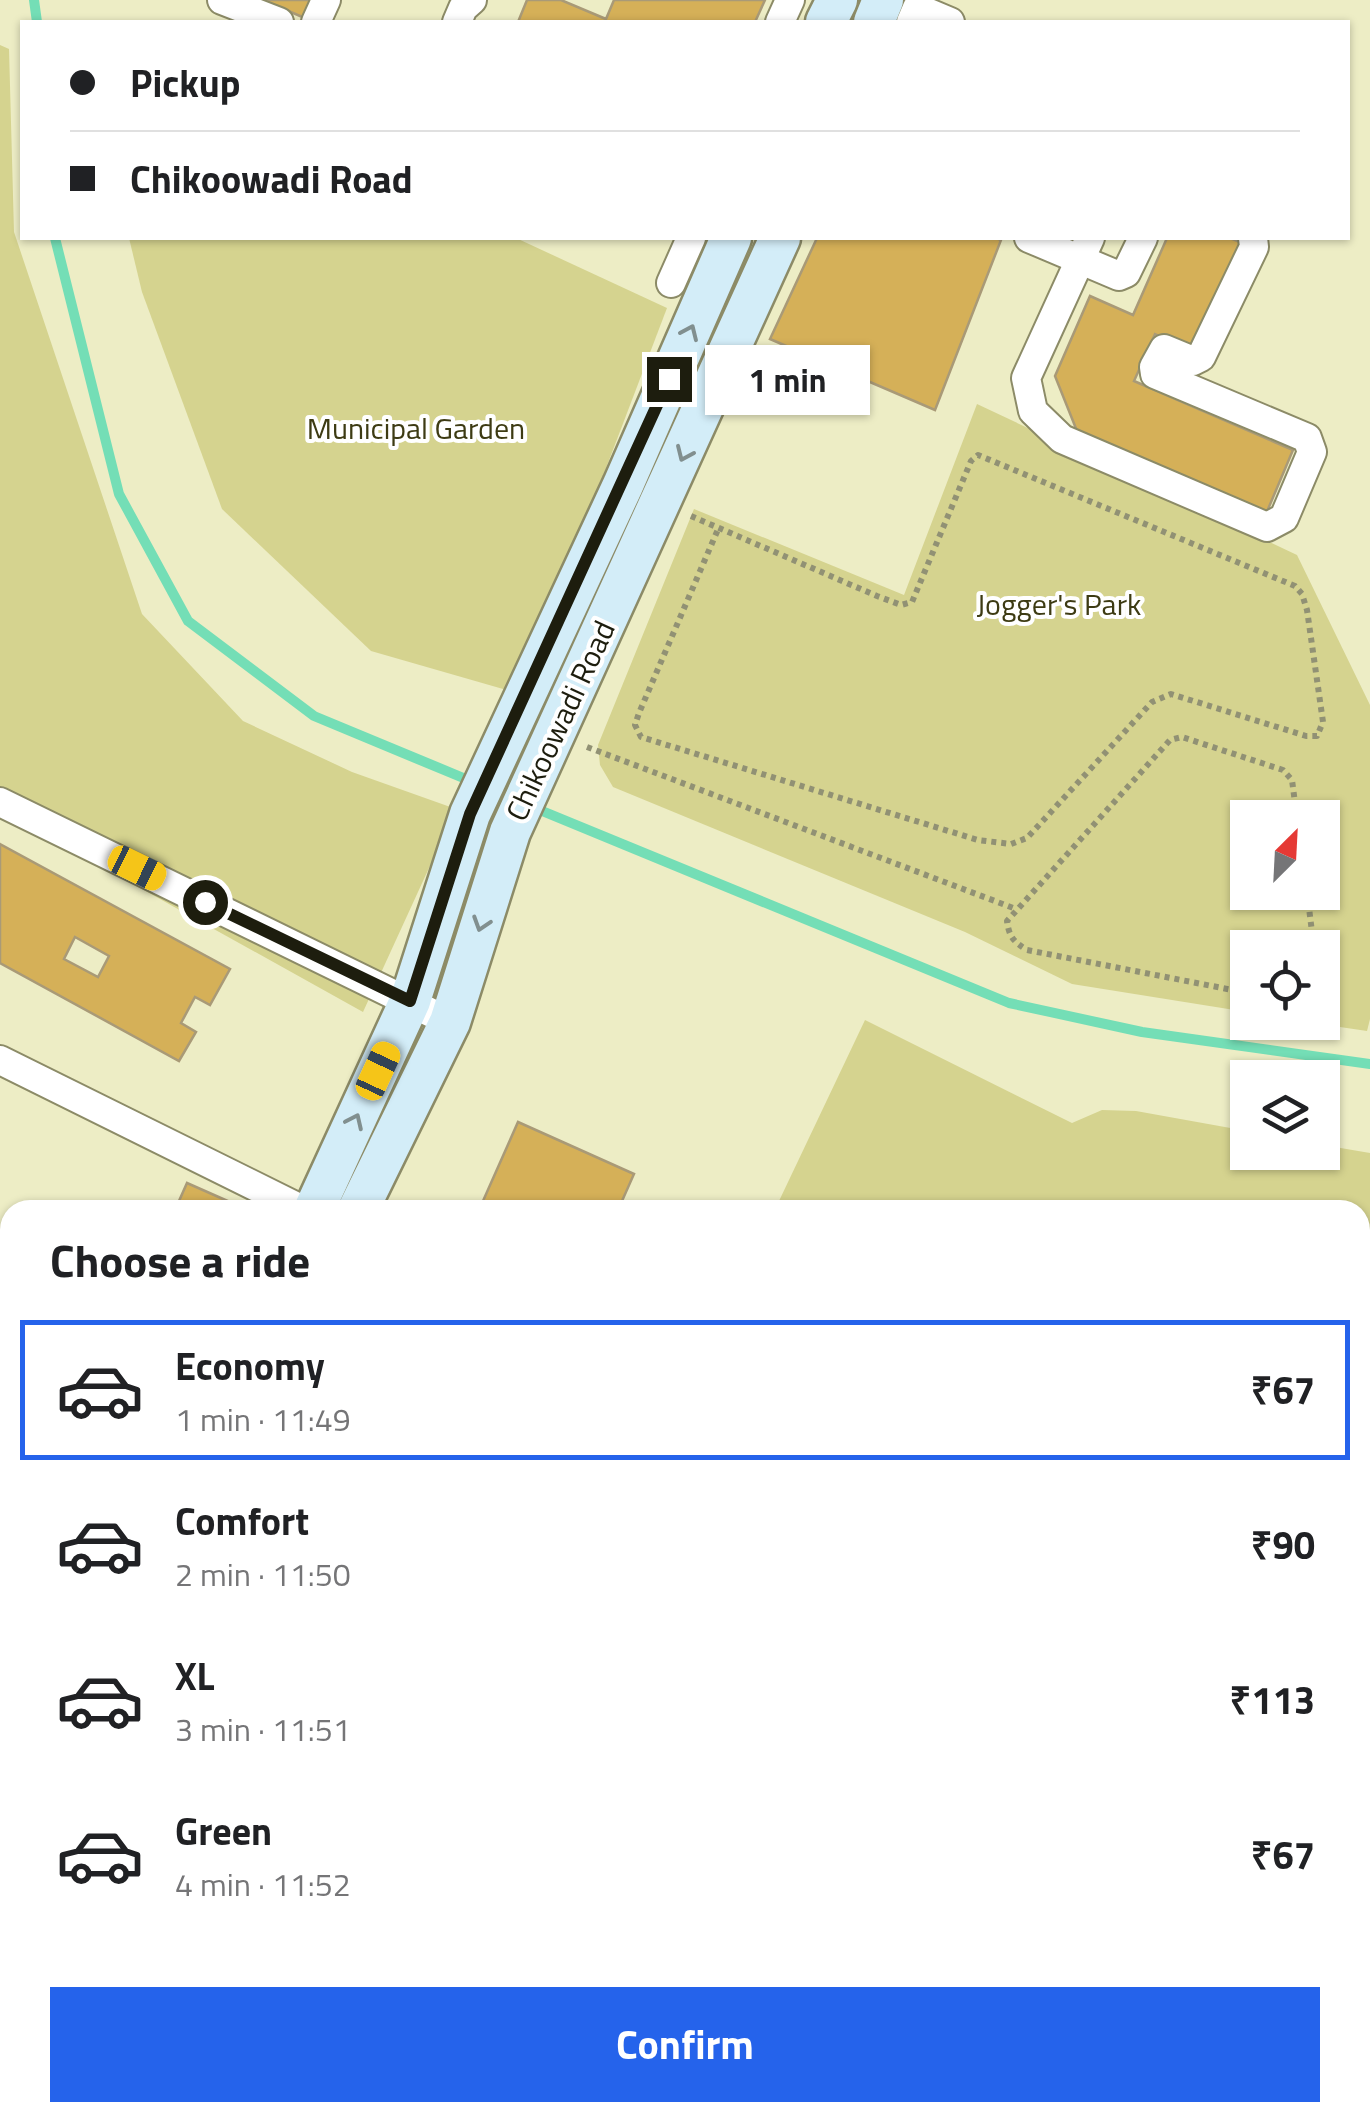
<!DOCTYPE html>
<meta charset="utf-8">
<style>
body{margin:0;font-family:"Titillium Web",sans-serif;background:#f2f2f2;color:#202124;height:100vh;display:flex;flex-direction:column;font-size:38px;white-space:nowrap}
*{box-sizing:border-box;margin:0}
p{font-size:32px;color:#757577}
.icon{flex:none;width:55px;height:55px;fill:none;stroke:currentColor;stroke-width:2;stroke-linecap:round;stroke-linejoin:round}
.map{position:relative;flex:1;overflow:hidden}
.details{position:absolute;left:0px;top:1200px;width:1370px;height:922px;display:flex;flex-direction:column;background:#fff;border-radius:30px 30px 0 0;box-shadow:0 2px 8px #0004}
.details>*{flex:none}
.top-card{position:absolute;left:20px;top:20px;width:1330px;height:220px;border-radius:0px;box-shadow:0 2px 8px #0004;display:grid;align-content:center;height:220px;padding:0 50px;background:#fff}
.needle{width:65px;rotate:24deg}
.fabs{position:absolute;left:1230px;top:800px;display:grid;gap:20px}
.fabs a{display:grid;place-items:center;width:110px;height:110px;border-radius:0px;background:#fff;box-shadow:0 2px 8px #0004;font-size:50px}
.end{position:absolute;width:45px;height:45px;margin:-22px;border:12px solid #1d1d0e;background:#fff;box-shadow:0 0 0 5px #fff}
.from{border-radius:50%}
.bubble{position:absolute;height:70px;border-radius:0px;background:#fff;box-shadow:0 2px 8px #0004;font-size:32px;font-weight:700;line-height:70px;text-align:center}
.car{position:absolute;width:30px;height:60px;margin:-30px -15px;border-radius:12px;box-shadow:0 0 8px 2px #0007;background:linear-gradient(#f5c518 24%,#345 0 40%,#f5c518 0 76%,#345 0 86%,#f5c518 0)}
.top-card b{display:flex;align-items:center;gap:35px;height:95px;font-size:38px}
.top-card b+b{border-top:2px solid #e0e0e0}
.top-card i{width:25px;height:25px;background:#202124}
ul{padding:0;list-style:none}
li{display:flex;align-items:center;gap:30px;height:140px;margin:0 20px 15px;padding:0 30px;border:5px solid transparent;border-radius:0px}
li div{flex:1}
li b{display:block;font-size:38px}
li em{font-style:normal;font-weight:700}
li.current{border-color:#2563eb}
li>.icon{width:90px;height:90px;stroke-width:1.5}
h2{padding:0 50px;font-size:45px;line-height:120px}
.primary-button{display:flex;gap:20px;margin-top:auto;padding:20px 50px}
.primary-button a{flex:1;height:115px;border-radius:0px;background:#2563eb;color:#fff;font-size:40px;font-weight:700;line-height:115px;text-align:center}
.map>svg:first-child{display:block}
.green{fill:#d5d38f;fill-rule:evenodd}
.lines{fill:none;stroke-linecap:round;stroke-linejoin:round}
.stream{stroke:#74deb6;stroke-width:10}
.building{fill:#d5b058;stroke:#a99a77;stroke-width:2.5;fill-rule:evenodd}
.lane-casing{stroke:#8c8b67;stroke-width:19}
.street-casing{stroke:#8c8b67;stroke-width:32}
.secondary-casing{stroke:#8c8b67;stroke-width:45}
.primary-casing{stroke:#508a9c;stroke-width:48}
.path{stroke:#919174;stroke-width:6;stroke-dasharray:5 5;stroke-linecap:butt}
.lane{stroke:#fff;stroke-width:14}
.street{stroke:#fff;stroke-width:28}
.secondary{stroke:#d3edf8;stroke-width:40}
.primary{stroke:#a6dcf1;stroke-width:42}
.rail-casing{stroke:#79795f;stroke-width:11}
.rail{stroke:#fff;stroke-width:8;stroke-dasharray:22;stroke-linecap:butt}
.oneway{stroke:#818f8f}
.route{stroke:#1d1d0e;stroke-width:12}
.labels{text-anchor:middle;stroke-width:8;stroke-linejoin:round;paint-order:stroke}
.park-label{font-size:30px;fill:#3d3b13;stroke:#fff}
.street-label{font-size:30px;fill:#1d1d0e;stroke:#fff}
</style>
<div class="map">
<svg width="1370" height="2121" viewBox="0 0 1370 2121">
<rect width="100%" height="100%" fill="#ededc5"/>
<g class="green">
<path d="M0,45l9,4 5,183 128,382 101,107 109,51 104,37 -93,203 -363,-202z"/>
<path d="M129,238h387l151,70 -147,386 -149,-43 -149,-142 -80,-217z"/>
<path d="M977,404l320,151 73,150v314l-3,12 -54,-8 9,-1v-74h-74l-1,64 -175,-28 -107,-52 -352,-145 -13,-22 -2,-20 96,-236 210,86zM1248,818h74v74h-74z"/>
<path d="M865,1020l207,103 30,-13 34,1 111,20 1,21h74l1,-7 47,8v92l-10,9v-44h-561l-20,-9z"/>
</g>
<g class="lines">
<g class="stream">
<path d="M34,0l3,22"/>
<path d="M55,238l64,256 69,127 126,95 159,66"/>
<path d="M530,806l479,197 133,29 228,32"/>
</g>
</g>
<g class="building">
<path d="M263,0h52l-8,19z"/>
<path d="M527,0h34l45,19 8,-19h151l-10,22h-237z"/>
<path d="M817,238h179l5,2 -66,170 -165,-71z"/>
<path d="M1167,238h63l15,6 -47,108 -43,-18 -21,47 159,69 -30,71 -182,-80 -26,-65 35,-80 43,19z"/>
<path d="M0,844l230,125 -20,36 -15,-8 -14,26 15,9 -17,29 -179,-98zM75,937l34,19 -11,21 -34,-18z"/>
<path d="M518,1122l116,52 -16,36h-139z"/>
<path d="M187,1183l61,27h-73z"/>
<path d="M0,1381l10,4v78l-10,-5z"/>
<path d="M1370,1514v64l-7,2 -3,-1v-63z"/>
<path d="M0,1654l10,3v151l-10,7z"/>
<path d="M1370,1989v28l-10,6v-28z"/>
<path d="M1360,2090l10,16v15h-88l14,-9h64z"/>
<path d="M1170,2112h47l-13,9h-29z"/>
</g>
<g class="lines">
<g class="lane-casing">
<path id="lane" d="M9,1373l1,1"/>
</g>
<g class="street-casing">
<g id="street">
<path d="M222,0l57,22"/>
<path d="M316,22l10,-22"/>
<path d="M457,22l6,-14 9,-8"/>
<path d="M780,22l10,-22"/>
<path d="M911,22l6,-14 33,14"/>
<path d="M1029,238l90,38 7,-3 17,-35"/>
<path d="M1090,238l-64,140 7,33 29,28 205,88 17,-9 28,-66 -5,-14 -152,-64 -1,-7 10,-18 29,12 8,-4 53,-110 -1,-9"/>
<path d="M671,283l20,-45"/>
<path d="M0,802l450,220"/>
<path d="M0,1060l303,150"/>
<path d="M0,1637l10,4"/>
<path d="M1099,2112l5,9"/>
</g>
</g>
<g class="secondary-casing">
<g id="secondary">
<path d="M826,22l11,-22"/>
<path d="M874,22l9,-22"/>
<path d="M314,1210l96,-209 60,-187 153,-329 108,-247"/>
<path d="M358,1210l92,-188 60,-190 270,-594"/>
<path d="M0,1846l10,-7"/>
<path d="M0,1977l10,4"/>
<path d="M0,2053l10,7"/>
<path d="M89,2112l12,9"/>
</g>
</g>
<g class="primary-casing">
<g id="primary">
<path d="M1360,1348l10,-8"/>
<path d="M1360,1480l10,-8"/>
<path d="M0,2086l10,-4"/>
<path d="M140,2121l17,-9"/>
</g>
</g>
<g class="path">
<path d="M691,516l186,80 24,9 11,-3 59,-141 7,-6 317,131 7,8 5,16 16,112 -6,14h-11l-135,-42 -19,8 -125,136 -16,6 -33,-4 -337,-103 -6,-12 4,-12 80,-186"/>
<path d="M587,747l429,162"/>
<path d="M1307,892l7,56"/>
<path d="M1248,993l-221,-43c-13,-8 -18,-13 -20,-29l163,-181 12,-3 101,33 9,10 5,38"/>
</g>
<use href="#lane" class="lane"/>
<use href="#street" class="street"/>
<use href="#secondary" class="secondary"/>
<use href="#primary" class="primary"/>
<g class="rail-casing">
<g id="rail">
<path d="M1360,1408l10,-7"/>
<path d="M1360,1441l10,-6"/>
<path d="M10,2121l20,-9"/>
<path d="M79,2121l20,-9"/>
</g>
</g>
<use href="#rail" class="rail"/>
</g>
<defs><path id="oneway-chevron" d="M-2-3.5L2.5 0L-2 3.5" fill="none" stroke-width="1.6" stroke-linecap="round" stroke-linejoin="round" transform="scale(2.5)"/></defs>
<g class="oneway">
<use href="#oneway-chevron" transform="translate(690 332) rotate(-66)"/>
<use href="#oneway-chevron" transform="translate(684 454) rotate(114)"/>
<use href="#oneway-chevron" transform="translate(481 924) rotate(108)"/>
<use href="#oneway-chevron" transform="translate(355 1121) rotate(-65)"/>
</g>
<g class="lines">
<path class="route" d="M205,902l205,99 60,-187 199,-435"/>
</g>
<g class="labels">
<g class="park-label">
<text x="416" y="439">Municipal Garden</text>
<text x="1059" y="615">Jogger's Park</text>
</g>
<g class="street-label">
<text transform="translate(561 721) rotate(-65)" y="10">Chikoowadi Road</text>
</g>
</g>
</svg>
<div class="fabs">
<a><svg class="needle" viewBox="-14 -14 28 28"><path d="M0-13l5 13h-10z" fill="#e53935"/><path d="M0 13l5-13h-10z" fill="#757577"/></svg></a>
<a><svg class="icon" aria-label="locate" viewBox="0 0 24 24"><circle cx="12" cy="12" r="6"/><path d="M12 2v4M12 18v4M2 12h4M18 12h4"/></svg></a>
<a><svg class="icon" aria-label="layers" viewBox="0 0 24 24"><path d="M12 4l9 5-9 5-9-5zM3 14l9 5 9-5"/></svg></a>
</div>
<i class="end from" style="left:205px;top:902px"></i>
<i class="end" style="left:669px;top:379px"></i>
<div class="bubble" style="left:705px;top:345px;width:165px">1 min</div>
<i class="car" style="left:137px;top:868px;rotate:116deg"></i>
<i class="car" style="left:378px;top:1071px;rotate:25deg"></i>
<div class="top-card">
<b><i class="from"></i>Pickup</b>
<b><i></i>Chikoowadi Road</b>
</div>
<section class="details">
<h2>Choose a ride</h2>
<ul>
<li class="current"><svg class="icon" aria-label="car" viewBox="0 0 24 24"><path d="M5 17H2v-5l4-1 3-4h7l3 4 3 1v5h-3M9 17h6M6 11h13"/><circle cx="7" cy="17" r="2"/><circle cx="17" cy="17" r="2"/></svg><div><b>Economy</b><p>1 min · 11:49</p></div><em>₹67</em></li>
<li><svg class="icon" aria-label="car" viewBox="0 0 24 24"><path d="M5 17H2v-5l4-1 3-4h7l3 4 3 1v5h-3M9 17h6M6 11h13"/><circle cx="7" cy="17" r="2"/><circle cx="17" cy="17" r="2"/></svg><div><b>Comfort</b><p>2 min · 11:50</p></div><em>₹90</em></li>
<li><svg class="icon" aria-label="car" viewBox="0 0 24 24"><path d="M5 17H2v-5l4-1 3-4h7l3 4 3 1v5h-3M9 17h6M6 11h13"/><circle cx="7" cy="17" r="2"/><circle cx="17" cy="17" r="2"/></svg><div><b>XL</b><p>3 min · 11:51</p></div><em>₹113</em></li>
<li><svg class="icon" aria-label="car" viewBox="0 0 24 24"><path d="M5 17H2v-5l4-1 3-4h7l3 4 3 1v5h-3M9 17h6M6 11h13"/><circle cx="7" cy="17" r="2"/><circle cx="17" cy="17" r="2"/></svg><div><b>Green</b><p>4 min · 11:52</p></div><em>₹67</em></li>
</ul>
<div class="primary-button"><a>Confirm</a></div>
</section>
</div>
